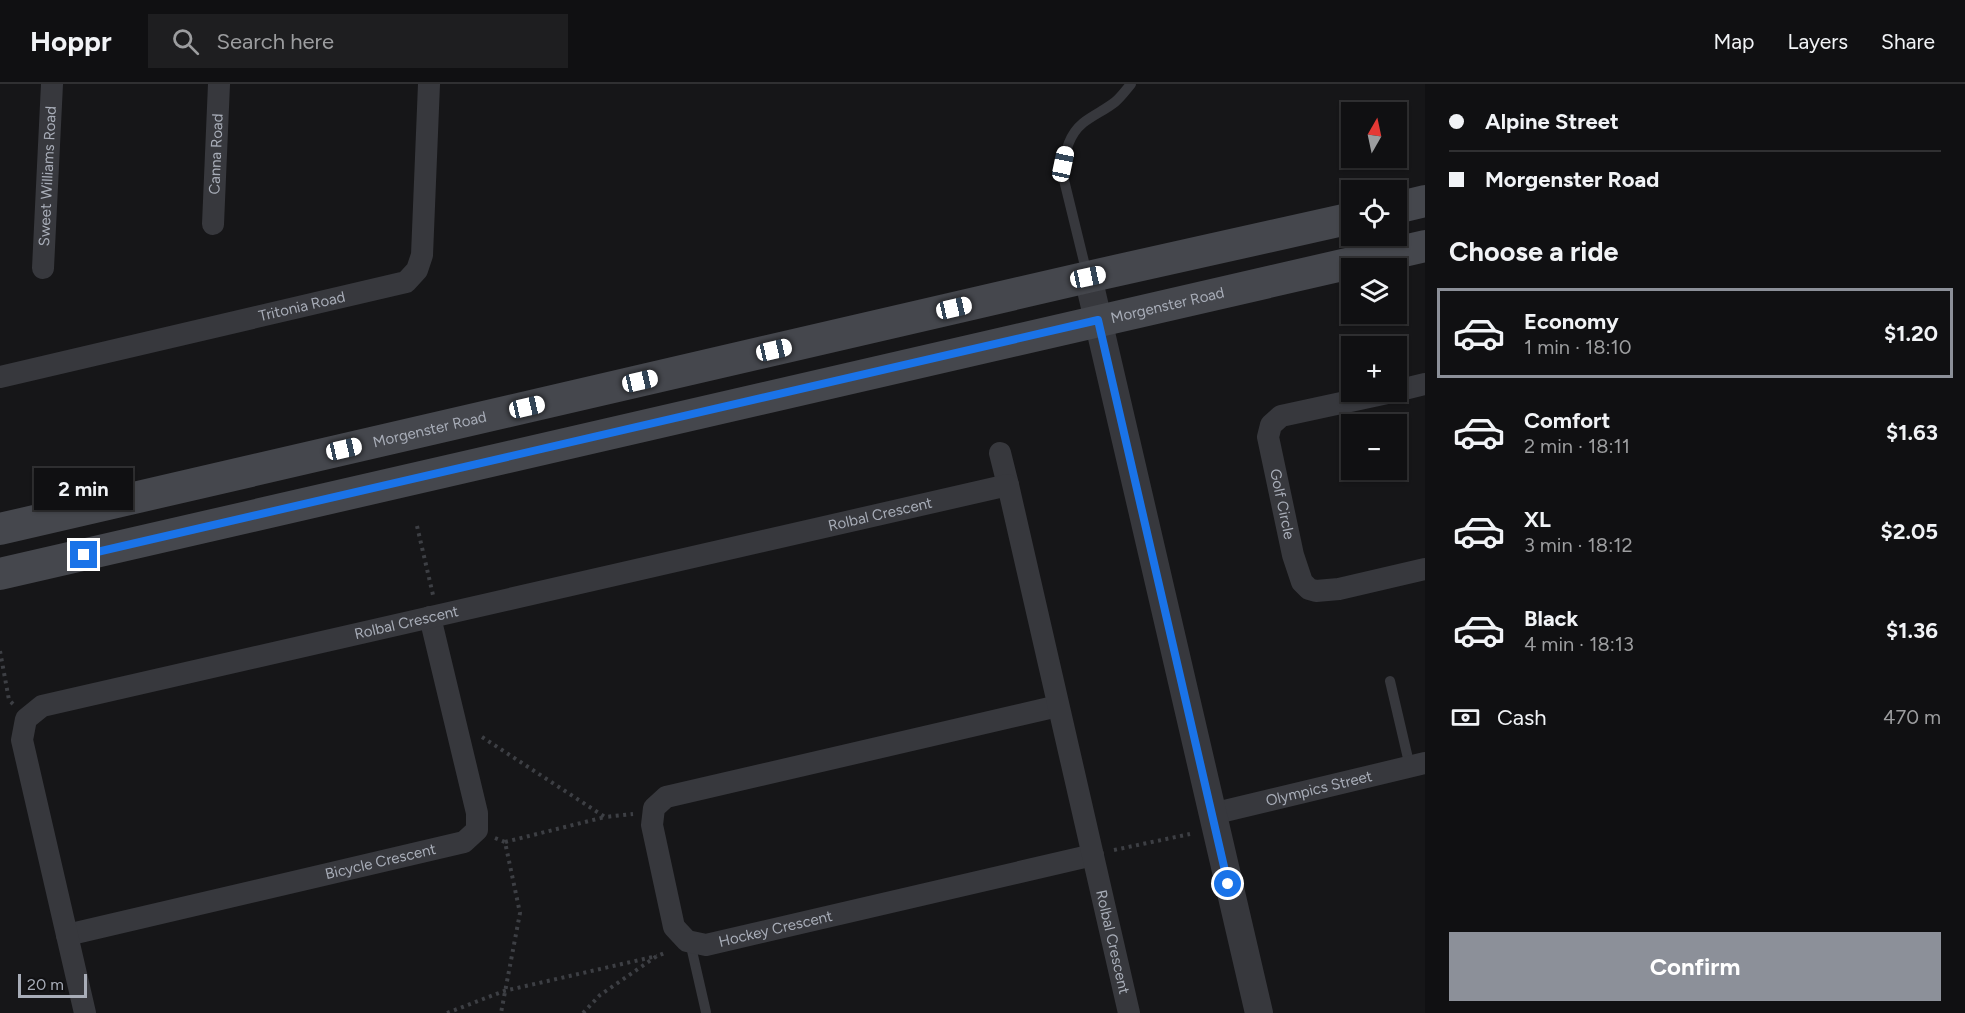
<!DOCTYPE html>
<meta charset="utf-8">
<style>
body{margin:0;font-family:Figtree,sans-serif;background:#1e1e20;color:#f1f3f6;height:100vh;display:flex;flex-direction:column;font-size:22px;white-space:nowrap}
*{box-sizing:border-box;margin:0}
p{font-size:20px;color:#9c9d9f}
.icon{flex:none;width:33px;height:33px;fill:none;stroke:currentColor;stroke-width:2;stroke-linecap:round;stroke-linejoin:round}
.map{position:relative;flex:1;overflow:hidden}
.details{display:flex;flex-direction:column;background:#101012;width:540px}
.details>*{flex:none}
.banner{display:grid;align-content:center;height:132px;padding:0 24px;background:#101012}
.needle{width:39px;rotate:9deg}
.buttons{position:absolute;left:1341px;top:18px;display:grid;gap:12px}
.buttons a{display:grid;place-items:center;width:66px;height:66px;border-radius:0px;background:#101012;box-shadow:0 2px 4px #0004,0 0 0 2px #303032;font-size:30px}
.scale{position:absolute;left:18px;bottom:15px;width:69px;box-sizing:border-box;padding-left:6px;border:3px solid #a8adb8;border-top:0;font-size:16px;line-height:21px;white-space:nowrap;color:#a8adb8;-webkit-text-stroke:4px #111113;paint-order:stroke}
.end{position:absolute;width:27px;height:27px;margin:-14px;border:8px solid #1a73e8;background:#fff;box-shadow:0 0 0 3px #fff}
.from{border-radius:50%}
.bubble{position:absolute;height:42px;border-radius:0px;background:#101012;box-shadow:0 2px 4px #0004,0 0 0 2px #303032;font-size:20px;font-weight:700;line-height:42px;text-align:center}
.car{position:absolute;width:18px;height:36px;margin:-18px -9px;border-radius:8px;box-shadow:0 0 4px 2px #0007;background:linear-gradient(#fff 24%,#345 0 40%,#fff 0 76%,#345 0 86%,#fff 0)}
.banner b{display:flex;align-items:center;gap:21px;height:57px;font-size:22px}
.banner b+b{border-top:2px solid #303032}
.banner i{width:15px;height:15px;background:#f1f3f6}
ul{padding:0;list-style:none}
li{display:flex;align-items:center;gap:18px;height:90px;margin:0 12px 9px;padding:0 12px;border:3px solid transparent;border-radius:0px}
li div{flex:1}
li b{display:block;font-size:22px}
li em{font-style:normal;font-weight:700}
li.selected{border-color:#8c9099}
li>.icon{width:54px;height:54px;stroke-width:1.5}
h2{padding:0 24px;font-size:27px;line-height:72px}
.pay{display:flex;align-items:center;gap:15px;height:66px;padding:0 24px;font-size:22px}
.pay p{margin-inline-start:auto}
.action{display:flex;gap:12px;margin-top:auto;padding:12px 24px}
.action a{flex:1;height:69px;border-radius:0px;background:#8c9099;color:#fff;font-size:24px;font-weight:700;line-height:69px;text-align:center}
header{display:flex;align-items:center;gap:36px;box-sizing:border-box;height:84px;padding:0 30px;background:#101012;border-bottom:2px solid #303032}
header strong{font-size:28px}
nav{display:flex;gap:33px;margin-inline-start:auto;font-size:21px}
.search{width:420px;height:54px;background:#1e1e20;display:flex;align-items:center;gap:15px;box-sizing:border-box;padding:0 21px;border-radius:0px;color:#9c9d9f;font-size:22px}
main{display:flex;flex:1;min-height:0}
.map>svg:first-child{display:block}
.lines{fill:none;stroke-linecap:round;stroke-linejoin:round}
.path{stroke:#3d3f44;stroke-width:4;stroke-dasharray:3 4.5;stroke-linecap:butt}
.service{stroke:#37383d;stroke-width:10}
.minor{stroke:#37383d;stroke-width:22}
.tertiary{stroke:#37383d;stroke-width:28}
.secondary{stroke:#45474d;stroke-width:32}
.route{stroke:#1a73e8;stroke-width:8}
.labels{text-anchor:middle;stroke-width:6;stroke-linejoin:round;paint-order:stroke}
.street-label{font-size:15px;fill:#a8adb8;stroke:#111113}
</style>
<header>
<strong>Hoppr</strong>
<div class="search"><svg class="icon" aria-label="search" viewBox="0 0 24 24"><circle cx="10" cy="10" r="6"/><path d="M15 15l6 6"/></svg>Search here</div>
<nav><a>Map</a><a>Layers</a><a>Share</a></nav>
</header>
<main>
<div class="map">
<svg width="1425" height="929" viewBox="0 0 1425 929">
<rect width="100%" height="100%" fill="#161618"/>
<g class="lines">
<g class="path">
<path d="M417,442l16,69"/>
<path d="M0,567l9,49 4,4"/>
<path d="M482,653l123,80 28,-3"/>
<path d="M495,754l10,4 15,71 -19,100"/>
<path d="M505,758l100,-25"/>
<path d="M1114,766l76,-16"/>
<path d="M447,929l57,-22 153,-35"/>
<path d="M583,929l17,-18 57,-39 10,-4"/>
</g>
<g class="service">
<path d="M1087,190l-23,-94c-1,-20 2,-43 19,-57 10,-8 22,-13 32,-21 6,-5 11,-12 16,-18"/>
<path d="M1390,597l20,86"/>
<path d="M690,858l16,70"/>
</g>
<g class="minor">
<path id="s1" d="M213,140l6,-140"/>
<path id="s2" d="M43,184l9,-184"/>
<path id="s3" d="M0,293l406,-95 11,-12 5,-15 7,-171"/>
<path d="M1396,307l29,-7"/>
<path id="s4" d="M1392,308l-111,24 -10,9 -3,12 25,118 9,27 7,7 7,2 23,-2 86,-20"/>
<path d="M1000,369l8,32"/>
<path id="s5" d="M1058,622l-392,91 -12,11 -2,17 22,102 13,14 19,4 387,-90"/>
<path id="s6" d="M1212,730l213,-51"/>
<path id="s7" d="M67,851l397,-93 13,-12v-17l-47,-196"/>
<path id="s8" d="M85,929l-63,-273 4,-21 16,-13 966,-221 121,528"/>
</g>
<path class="tertiary" d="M1088,193l171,736"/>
<g class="secondary">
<path d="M1396,124l29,-7"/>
<path id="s9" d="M0,445l1088,-252 264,-59"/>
<path id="s10" d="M0,490l1425,-328"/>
</g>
</g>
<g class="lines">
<path class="route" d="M84,471l1014,-235 130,564"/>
</g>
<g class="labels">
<g class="street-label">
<text dy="5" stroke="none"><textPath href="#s1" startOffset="70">Canna Road</textPath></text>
<text dy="5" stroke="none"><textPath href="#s2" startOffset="92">Sweet Williams Road</textPath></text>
<text dy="5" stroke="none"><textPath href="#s10" startOffset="1198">Morgenster Road</textPath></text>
<text dy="5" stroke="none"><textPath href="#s3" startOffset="310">Tritonia Road</textPath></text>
<text dy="5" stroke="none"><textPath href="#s9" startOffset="441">Morgenster Road</textPath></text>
<text dy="5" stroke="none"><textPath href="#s4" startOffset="208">Golf Circle</textPath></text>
<text dy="5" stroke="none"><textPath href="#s8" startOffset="1182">Rolbal Crescent</textPath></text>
<text dy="5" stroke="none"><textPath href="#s8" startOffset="696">Rolbal Crescent</textPath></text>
<text dy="5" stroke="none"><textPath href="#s6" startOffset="110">Olympics Street</textPath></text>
<text dy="5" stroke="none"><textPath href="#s7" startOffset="322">Bicycle Crescent</textPath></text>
<text dy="5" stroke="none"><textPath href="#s5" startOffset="650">Hockey Crescent</textPath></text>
<text dy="5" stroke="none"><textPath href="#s8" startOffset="1782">Rolbal Crescent</textPath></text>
</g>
</g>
</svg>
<div class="buttons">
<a><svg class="needle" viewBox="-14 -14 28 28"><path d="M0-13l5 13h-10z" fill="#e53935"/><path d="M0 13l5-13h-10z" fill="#9c9d9f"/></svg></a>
<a><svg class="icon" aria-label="locate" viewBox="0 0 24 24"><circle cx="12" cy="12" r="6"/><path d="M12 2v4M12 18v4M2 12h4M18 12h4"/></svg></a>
<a><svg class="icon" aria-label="layers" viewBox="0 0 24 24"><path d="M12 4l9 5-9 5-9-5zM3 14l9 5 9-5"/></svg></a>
<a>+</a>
<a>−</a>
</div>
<div class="scale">20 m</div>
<i class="end from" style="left:1228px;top:800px"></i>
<i class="end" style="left:84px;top:471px"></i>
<div class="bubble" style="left:34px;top:384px;width:99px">2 min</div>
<i class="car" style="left:1063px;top:80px;rotate:12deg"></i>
<i class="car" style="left:1088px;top:193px;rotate:78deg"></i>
<i class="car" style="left:954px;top:224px;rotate:77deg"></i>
<i class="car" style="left:774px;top:266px;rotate:77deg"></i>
<i class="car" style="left:640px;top:297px;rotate:77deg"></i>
<i class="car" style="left:527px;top:323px;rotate:77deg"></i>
<i class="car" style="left:344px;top:365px;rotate:77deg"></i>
</div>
<section class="details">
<div class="banner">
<b><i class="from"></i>Alpine Street</b>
<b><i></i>Morgenster Road</b>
</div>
<h2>Choose a ride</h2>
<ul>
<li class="selected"><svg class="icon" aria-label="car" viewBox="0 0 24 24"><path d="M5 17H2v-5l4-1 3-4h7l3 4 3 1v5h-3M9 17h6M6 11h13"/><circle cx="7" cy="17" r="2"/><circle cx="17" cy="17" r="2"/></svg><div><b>Economy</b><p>1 min · 18:10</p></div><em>$1.20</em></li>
<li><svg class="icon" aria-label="car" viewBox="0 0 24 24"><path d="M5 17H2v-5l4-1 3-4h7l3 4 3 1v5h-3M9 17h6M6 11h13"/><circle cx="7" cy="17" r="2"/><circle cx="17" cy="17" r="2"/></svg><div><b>Comfort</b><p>2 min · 18:11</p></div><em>$1.63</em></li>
<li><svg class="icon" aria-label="car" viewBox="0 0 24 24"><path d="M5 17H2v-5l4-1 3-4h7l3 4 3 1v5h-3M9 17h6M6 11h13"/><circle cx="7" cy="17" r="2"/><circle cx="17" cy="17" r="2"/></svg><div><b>XL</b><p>3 min · 18:12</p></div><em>$2.05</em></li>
<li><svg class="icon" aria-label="car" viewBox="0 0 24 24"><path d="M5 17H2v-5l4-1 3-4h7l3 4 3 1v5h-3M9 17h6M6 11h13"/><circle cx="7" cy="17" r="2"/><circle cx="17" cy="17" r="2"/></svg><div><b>Black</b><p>4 min · 18:13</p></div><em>$1.36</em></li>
</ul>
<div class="pay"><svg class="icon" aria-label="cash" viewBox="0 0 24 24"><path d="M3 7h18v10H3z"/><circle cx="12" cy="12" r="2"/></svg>Cash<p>470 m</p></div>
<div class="action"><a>Confirm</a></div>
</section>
</main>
